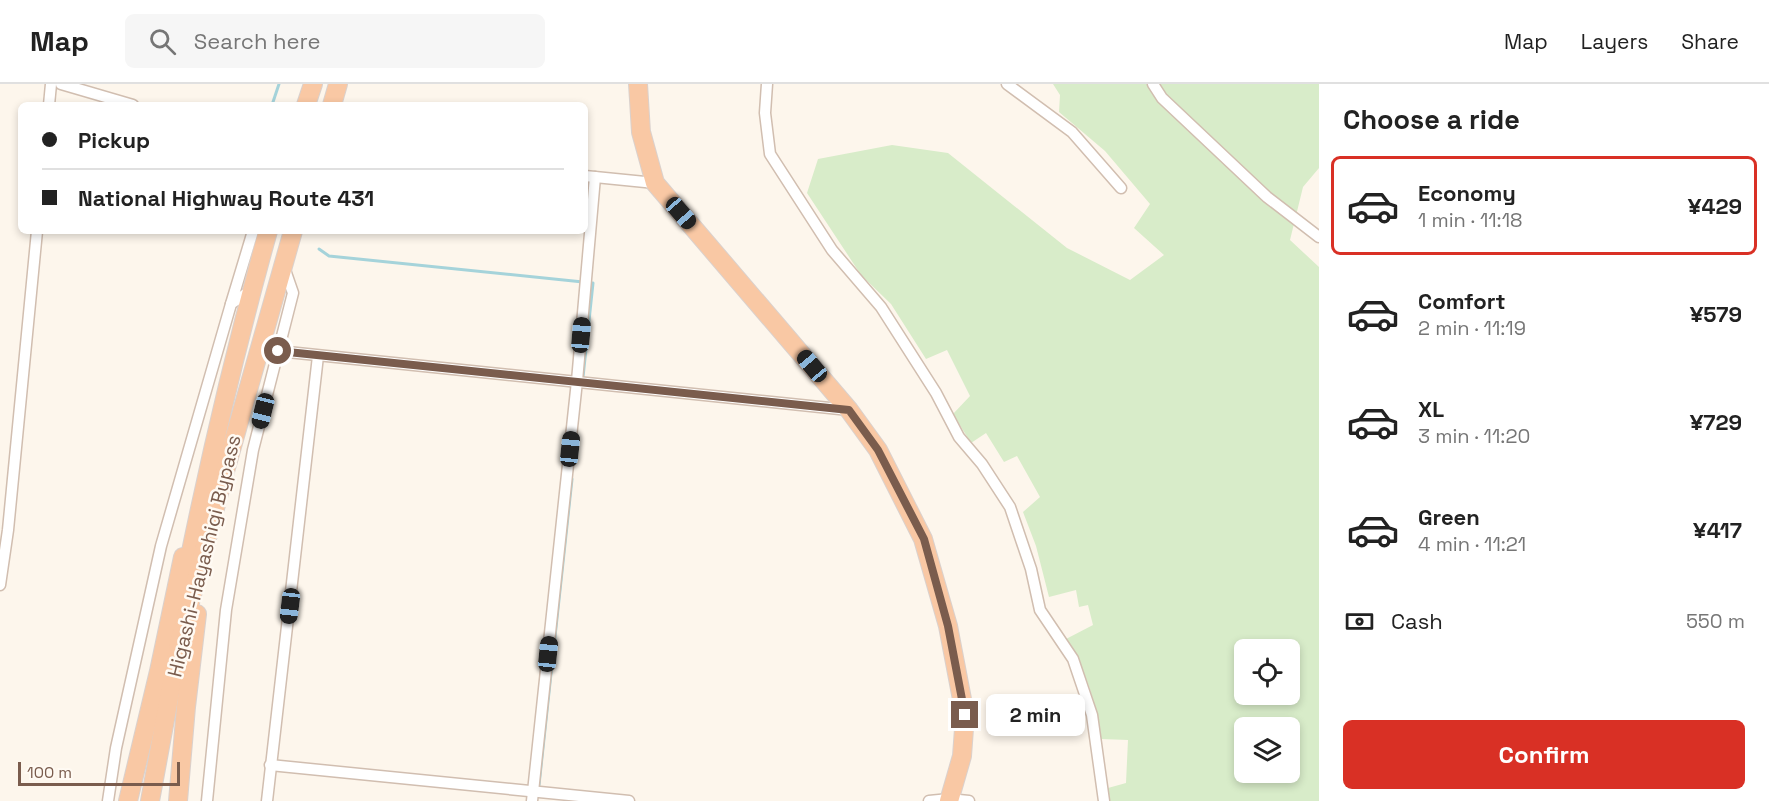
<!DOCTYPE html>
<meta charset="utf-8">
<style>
body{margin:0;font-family:"Space Grotesk",sans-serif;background:#f6f6f6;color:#222;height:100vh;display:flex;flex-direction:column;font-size:22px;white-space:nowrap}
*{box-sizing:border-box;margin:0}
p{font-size:20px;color:#767676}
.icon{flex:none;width:33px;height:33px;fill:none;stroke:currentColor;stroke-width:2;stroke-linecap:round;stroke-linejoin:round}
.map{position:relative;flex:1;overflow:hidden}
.panel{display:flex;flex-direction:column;background:#fff;width:450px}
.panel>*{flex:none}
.top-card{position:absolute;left:18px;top:18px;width:570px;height:132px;border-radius:9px;box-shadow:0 3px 9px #0003;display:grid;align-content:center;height:132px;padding:0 24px;background:#fff}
.buttons{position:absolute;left:1234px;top:555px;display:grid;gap:12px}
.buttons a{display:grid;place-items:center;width:66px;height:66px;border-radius:9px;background:#fff;box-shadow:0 3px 9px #0003;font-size:30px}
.scale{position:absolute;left:18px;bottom:15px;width:162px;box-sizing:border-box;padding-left:6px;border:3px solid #7a5c4d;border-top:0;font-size:16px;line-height:21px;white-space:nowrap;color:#7a5c4d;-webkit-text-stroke:4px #fffaf3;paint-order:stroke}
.end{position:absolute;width:27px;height:27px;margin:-14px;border:8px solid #7a5c4d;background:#fff;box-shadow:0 0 0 3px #fff}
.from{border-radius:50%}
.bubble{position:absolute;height:42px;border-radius:9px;background:#fff;box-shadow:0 3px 9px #0003;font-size:20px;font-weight:800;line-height:42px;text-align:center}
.car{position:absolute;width:18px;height:36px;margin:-18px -9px;border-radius:8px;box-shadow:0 0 4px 2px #0007;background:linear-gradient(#222 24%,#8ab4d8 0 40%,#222 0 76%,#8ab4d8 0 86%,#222 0)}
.top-card b{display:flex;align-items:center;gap:21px;height:57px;font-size:22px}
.top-card b+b{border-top:2px solid #e0e0e0}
.top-card i{width:15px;height:15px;background:#222}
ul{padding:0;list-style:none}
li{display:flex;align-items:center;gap:18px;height:99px;margin:0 12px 9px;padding:0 12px;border:3px solid transparent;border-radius:9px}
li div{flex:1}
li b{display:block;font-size:22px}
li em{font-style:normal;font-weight:800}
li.active{border-color:#d93025}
li>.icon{width:54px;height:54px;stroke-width:1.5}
h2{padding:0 24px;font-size:27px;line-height:72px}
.pay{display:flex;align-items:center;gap:15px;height:66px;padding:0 24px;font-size:22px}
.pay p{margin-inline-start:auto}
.button{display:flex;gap:12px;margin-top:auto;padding:12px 24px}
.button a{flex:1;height:69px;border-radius:9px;background:#d93025;color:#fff;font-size:24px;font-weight:800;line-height:69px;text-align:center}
header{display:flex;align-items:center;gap:36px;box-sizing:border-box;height:84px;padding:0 30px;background:#fff;border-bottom:2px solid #e0e0e0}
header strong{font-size:28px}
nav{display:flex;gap:33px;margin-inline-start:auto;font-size:21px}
.search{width:420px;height:54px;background:#f6f6f6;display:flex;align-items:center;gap:15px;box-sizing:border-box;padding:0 21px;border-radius:9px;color:#767676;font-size:22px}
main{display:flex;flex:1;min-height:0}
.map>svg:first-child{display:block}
.green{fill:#d8ecc9;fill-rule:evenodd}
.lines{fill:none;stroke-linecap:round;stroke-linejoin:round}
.stream{stroke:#a5d3da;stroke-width:3}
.minor-casing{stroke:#d1beb0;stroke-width:13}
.trunk-casing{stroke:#dad1cd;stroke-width:20}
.minor{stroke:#fff;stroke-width:10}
.trunk{stroke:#f9c8a4;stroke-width:18}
.route{stroke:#7a5c4d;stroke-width:8}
.labels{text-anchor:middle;stroke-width:5;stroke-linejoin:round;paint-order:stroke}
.street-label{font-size:20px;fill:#7a5c4d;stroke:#fffaf3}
</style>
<header>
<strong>Map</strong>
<div class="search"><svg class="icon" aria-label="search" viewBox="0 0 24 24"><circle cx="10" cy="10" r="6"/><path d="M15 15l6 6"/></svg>Search here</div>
<nav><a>Map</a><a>Layers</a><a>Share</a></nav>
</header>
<main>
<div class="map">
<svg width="1319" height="717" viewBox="0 0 1319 717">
<rect width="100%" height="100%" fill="#fdf6ec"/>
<path class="green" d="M1053,0h266v84l-16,19 -13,53 29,27v534h-209l-2,-13 18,-5 2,-43 -27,-1c-4,-36 -16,-70 -35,-100l27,-14 -5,-20 -9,2 -3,-17 -27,7 -13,-51 -13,-34 17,-15 -23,-41 -13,6 -18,-29 -15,10 -18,-29 17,-18 -23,-46 -21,9 -35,-55 -30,-29 -54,-82 11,-34 74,-14 56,8 119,95 63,32 34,-25 -30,-27 16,-24 -45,-53 -46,-39 1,-17zM1245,566h45v44h-45zM1245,644h45v44h-45z"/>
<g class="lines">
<g class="stream">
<path d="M272,21l7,-21"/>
<path d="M319,165l10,7 254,26"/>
<path d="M583,293l10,-94h-4"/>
<path d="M539,701l33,-306"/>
</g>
<g class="minor-casing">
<g id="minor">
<path d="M61,0l72,21"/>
<path d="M767,0l-2,29 5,41 62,96 49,57 55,86 23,44 23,27 28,43 21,62 9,41 33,49 19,56 12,86"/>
<path d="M1007,0l65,48 49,56"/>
<path d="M1153,0l9,14 105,99 52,40"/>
<path d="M49,21l2,-21"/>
<path d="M585,92l70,7"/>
<path d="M231,220l22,-73"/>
<path d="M278,267l571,59"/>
<path d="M0,501l8,-55 29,-299"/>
<path d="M270,681l359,36"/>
<path d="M108,717l8,-53 45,-202 70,-242 20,-14"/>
<path d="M207,717l19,-191 27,-160 40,-157 -8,-23"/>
<path d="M267,717l51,-445"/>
<path d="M532,717l45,-420 18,-204"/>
<path d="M929,717l20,-2 20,2"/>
</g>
</g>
<g class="trunk-casing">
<g id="trunk">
<path d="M638,0l3,48 14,51 194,227 29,40 45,89 25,87 17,89 -3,41 -13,45"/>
<path d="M306,21l7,-21"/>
<path d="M332,21l6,-21"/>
<path d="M187,487c23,-114 50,-228 81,-340"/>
<path d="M128,717l31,-130 24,-114"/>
<path d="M150,717l29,-157 43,-162 71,-251"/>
<path d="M178,717l8,-94 11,-93"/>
</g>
</g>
<use href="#minor" class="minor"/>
<use href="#trunk" class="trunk"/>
</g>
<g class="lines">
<path class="route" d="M278,267l571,59 29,40 46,89 24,87 17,89"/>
</g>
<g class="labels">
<g class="street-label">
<text transform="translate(204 472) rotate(-76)" y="7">Higashi-Hayashigi Bypass</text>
</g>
</g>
</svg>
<div class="buttons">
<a><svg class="icon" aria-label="locate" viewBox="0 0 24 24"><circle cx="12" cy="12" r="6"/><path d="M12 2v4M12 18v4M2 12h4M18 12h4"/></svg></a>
<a><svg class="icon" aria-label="layers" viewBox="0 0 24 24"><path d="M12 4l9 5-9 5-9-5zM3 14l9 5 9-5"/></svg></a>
</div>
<div class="scale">100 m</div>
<i class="end from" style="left:278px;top:267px"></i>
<i class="end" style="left:965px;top:631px"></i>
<div class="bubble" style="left:986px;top:610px;width:99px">2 min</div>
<i class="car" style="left:681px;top:129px;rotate:139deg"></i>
<i class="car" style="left:581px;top:251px;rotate:5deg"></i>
<i class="car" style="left:812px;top:282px;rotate:320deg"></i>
<i class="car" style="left:263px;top:327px;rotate:194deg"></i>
<i class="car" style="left:570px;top:365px;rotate:6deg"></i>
<i class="car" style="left:290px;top:522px;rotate:187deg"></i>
<i class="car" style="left:548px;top:570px;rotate:6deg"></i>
<div class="top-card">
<b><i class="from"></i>Pickup</b>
<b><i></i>National Highway Route 431</b>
</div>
</div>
<section class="panel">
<h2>Choose a ride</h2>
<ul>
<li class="active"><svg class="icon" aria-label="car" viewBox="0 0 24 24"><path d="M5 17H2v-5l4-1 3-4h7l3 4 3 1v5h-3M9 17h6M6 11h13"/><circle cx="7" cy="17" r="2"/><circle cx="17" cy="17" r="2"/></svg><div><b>Economy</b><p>1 min · 11:18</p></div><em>¥429</em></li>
<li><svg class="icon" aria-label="car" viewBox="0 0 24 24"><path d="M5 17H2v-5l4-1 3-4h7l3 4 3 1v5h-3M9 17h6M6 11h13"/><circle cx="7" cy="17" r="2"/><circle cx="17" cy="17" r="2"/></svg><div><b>Comfort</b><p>2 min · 11:19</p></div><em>¥579</em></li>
<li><svg class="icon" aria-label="car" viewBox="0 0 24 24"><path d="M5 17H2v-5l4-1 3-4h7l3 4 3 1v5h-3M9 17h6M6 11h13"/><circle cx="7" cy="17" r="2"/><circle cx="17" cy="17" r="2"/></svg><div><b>XL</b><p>3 min · 11:20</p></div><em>¥729</em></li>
<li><svg class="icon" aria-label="car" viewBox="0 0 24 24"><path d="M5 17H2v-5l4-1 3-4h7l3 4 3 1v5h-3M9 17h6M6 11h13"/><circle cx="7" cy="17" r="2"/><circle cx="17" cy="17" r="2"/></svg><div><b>Green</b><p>4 min · 11:21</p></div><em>¥417</em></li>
</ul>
<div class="pay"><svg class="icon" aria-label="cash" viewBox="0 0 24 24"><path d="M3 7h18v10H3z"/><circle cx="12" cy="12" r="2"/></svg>Cash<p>550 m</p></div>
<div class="button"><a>Confirm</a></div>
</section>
</main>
